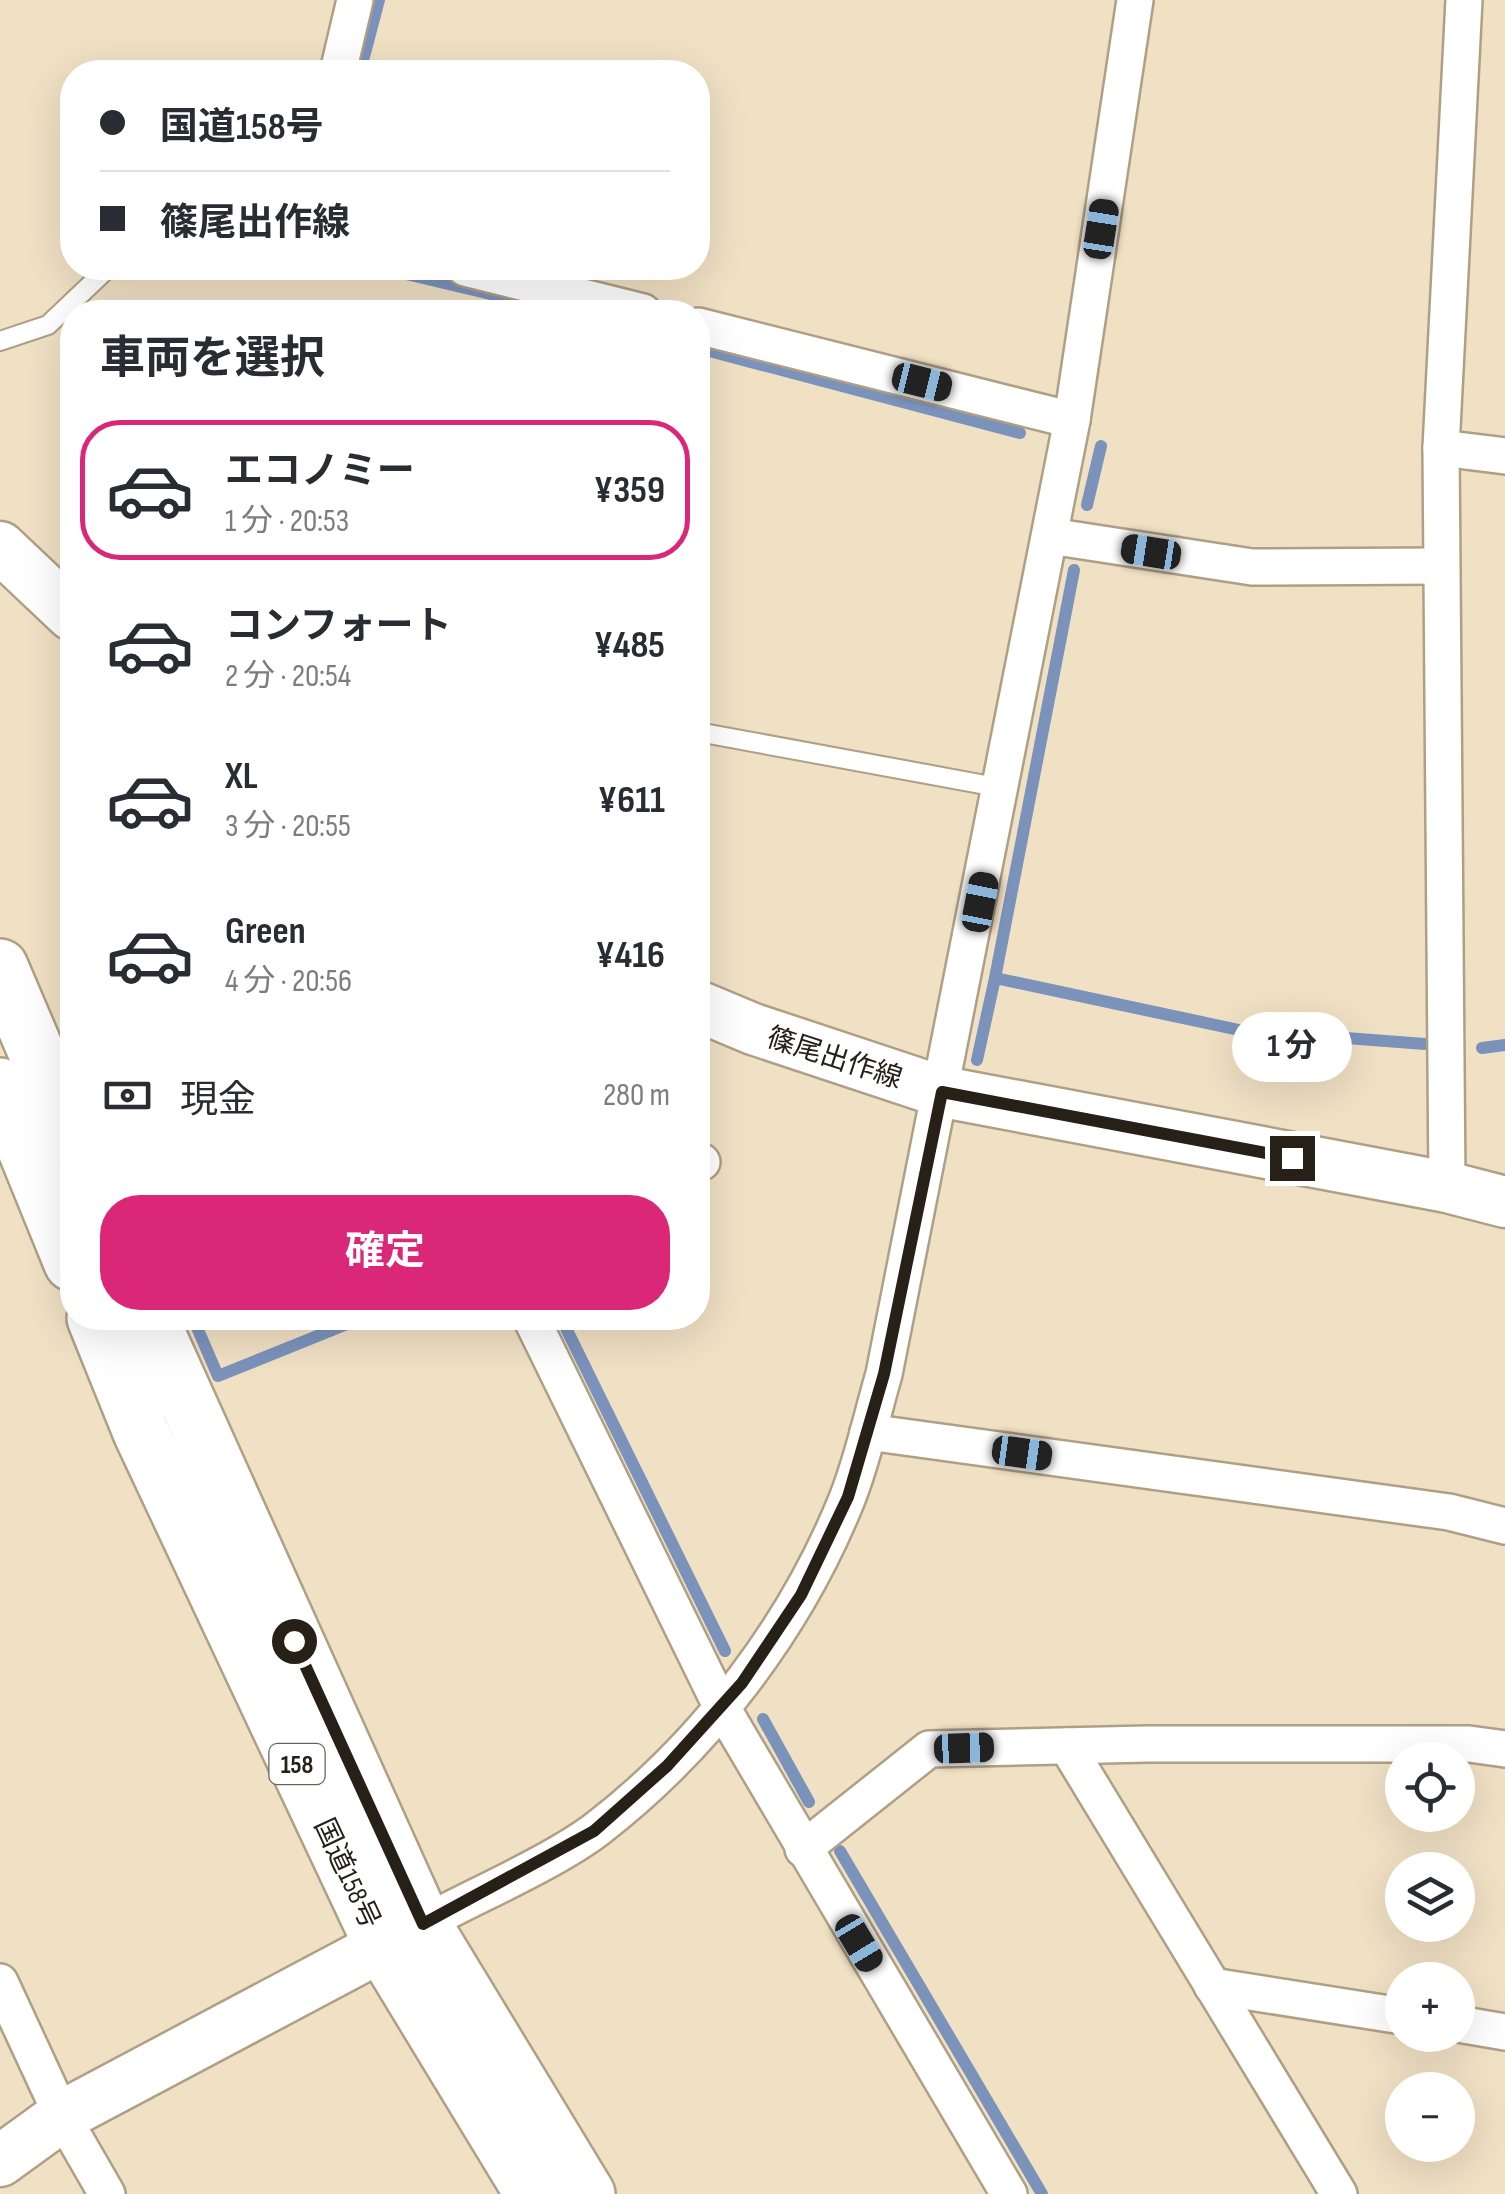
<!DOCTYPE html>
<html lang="ja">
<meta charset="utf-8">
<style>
body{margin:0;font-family:"Sofia Sans Condensed","Noto Sans JP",sans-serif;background:#f7f7f7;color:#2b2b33;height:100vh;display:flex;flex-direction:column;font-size:38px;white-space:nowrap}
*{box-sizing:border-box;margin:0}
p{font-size:32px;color:#7c7c81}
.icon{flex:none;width:55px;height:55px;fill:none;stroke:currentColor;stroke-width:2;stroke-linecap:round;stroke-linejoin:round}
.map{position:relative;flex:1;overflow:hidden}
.panel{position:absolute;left:60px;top:300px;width:650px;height:1030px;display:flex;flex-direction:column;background:#fff;border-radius:40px;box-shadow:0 10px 40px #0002}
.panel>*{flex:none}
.top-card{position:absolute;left:60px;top:60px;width:650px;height:220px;border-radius:40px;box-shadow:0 10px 40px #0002;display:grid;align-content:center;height:220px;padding:0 40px;background:#fff}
.buttons{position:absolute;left:1385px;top:1742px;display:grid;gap:20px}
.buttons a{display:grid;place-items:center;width:90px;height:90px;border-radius:50%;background:#fff;box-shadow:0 10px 40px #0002;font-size:50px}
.end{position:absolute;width:45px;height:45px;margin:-22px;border:12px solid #262016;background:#fff;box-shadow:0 0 0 5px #fff}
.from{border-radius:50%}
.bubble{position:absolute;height:70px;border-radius:35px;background:#fff;box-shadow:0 10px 40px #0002;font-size:32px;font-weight:700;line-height:70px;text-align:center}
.car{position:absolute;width:30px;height:60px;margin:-30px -15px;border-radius:12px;box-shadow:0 0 8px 2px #0007;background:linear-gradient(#222 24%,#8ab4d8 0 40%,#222 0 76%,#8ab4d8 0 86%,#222 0)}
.top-card b{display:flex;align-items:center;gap:35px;height:95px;font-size:38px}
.top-card b+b{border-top:2px solid #e1e1e2}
.top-card i{width:25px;height:25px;background:#2b2b33}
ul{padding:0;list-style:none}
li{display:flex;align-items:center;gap:30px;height:140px;margin:0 20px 15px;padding:0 20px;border:5px solid transparent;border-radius:40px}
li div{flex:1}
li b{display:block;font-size:38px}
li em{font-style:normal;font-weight:700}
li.active{border-color:#db2777}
li>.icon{width:90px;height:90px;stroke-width:1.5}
h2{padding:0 40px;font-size:45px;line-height:120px}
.pay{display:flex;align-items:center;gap:25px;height:110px;padding:0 40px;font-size:38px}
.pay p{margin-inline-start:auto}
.button{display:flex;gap:20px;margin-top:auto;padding:20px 40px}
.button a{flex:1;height:115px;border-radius:40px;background:#db2777;color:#fff;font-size:40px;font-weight:700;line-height:115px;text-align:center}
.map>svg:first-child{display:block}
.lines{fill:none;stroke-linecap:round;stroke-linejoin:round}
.stream{stroke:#7b92bb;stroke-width:12}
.lane-casing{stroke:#afa085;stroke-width:22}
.street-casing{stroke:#afa085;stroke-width:40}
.secondary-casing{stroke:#afa085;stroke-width:55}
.highway-casing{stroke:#afa085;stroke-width:60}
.lane{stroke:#fff;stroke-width:18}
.street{stroke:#fff;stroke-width:35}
.secondary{stroke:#fff;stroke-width:50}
.highway{stroke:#fff;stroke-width:55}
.route{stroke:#262016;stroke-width:12}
.labels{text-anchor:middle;stroke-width:10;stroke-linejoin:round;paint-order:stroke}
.shield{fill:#fff;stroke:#67635c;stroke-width:2.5}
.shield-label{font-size:25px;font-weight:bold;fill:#262016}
.street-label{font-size:28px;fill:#262016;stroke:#fff}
</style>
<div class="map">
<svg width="1505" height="2194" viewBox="0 0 1505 2194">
<rect width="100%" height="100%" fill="#f0e0c4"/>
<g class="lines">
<g class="stream">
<path d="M360,72l19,-72"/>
<path d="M381,268l186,44"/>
<path d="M698,348l322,85"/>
<path d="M1087,505l14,-59"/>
<path d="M995,978l79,-408"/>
<path d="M1482,1048l23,-3"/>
<path d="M977,1060l18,-82 244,52 186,14"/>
<path d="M193,1318l25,58 144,-58"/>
<path d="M561,1318l164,333"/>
<path d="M763,1719l46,83"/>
<path d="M840,1851l202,343"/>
</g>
<g class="lane-casing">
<g id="lane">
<path d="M0,341l48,-16 60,-57"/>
<path d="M698,732l304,56"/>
</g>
</g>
<g class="street-casing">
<g id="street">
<path d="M338,72l17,-72"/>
<path d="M465,268l178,44"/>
<path d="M698,326l374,94"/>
<path d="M1441,448l64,8"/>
<path d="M1050,536l202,31 189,-1"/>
<path d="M698,1160l4,2"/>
<path d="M1447,1187l-6,-739 23,-448"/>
<path d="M531,1318l190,388 288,488"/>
<path d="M868,1432l581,80 56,14"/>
<path d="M1067,1746l272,448"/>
<path d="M803,1849l126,-100 218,-5h322l36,5"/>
<path d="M423,1924c51,-28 129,-61 174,-95 109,-84 199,-203 250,-330 16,-40 25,-84 37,-125l188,-954 63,-420"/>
<path d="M0,1982l62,134 45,78"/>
<path d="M1212,1986l190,30"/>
<path d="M1458,2024l47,8"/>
</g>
</g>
<g class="secondary-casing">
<g id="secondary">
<path d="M0,547l72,68"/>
<path d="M698,1006l55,23 190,63 504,95 58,15"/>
<path d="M0,2161l62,-45 356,-189"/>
</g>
</g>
<g class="highway-casing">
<g id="highway">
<path d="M0,967l72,169"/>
<path d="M0,1086l72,177"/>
<path d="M95,1318l46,114 242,515 150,247"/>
<path d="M150,1318l273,606 164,270"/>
</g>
</g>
<use href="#lane" class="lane"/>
<use href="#street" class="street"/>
<use href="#secondary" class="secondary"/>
<use href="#highway" class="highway"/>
</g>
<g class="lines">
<path class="route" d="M294,1641l129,283 171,-93 73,-65 75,-83 59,-88 47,-98 36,-123 58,-282 350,66"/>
</g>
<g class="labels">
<rect class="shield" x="269.5" y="1744" width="55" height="40" rx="8"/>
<g class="shield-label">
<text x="297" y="1773">158</text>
</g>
<g class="street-label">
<text transform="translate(835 1057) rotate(18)" y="10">篠尾出作線</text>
<text transform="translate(348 1873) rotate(65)" y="10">国道158号</text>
</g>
</g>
</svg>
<div class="buttons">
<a><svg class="icon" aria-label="locate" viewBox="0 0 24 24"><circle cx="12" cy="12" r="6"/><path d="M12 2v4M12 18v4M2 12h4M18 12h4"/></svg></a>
<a><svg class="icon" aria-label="layers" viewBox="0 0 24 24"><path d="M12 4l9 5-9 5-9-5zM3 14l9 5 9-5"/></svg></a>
<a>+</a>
<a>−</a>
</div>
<i class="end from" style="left:294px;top:1641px"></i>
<i class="end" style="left:1292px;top:1158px"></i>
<div class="bubble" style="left:1232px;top:1012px;width:120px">1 分</div>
<i class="car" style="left:1101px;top:229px;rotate:9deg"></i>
<i class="car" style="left:922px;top:382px;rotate:104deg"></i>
<i class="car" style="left:1151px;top:552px;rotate:279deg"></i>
<i class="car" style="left:980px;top:902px;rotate:11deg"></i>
<i class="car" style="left:1022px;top:1453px;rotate:98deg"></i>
<i class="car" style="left:964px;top:1748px;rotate:88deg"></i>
<i class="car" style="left:859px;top:1943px;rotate:149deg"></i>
<div class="top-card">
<b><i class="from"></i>国道158号</b>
<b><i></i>篠尾出作線</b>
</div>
<section class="panel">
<h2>車両を選択</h2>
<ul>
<li class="active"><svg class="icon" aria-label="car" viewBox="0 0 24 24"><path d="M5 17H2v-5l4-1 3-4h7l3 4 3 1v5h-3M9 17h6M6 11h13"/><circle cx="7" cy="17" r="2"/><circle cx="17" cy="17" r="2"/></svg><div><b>エコノミー</b><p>1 分 · 20:53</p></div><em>¥359</em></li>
<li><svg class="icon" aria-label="car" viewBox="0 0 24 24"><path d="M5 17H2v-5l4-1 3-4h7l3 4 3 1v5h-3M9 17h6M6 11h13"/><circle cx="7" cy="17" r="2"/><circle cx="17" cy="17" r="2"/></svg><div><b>コンフォート</b><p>2 分 · 20:54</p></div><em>¥485</em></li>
<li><svg class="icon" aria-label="car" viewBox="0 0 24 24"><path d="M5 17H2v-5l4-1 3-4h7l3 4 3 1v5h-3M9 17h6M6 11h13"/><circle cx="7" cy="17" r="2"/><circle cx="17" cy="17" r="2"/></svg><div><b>XL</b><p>3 分 · 20:55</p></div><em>¥611</em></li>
<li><svg class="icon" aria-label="car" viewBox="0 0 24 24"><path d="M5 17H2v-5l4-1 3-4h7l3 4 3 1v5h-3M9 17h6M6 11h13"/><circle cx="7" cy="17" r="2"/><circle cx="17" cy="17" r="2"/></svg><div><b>Green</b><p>4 分 · 20:56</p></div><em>¥416</em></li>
</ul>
<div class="pay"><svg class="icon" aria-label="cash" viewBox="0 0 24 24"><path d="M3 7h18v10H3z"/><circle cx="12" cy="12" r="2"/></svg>現金<p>280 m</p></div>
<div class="button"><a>確定</a></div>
</section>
</div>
